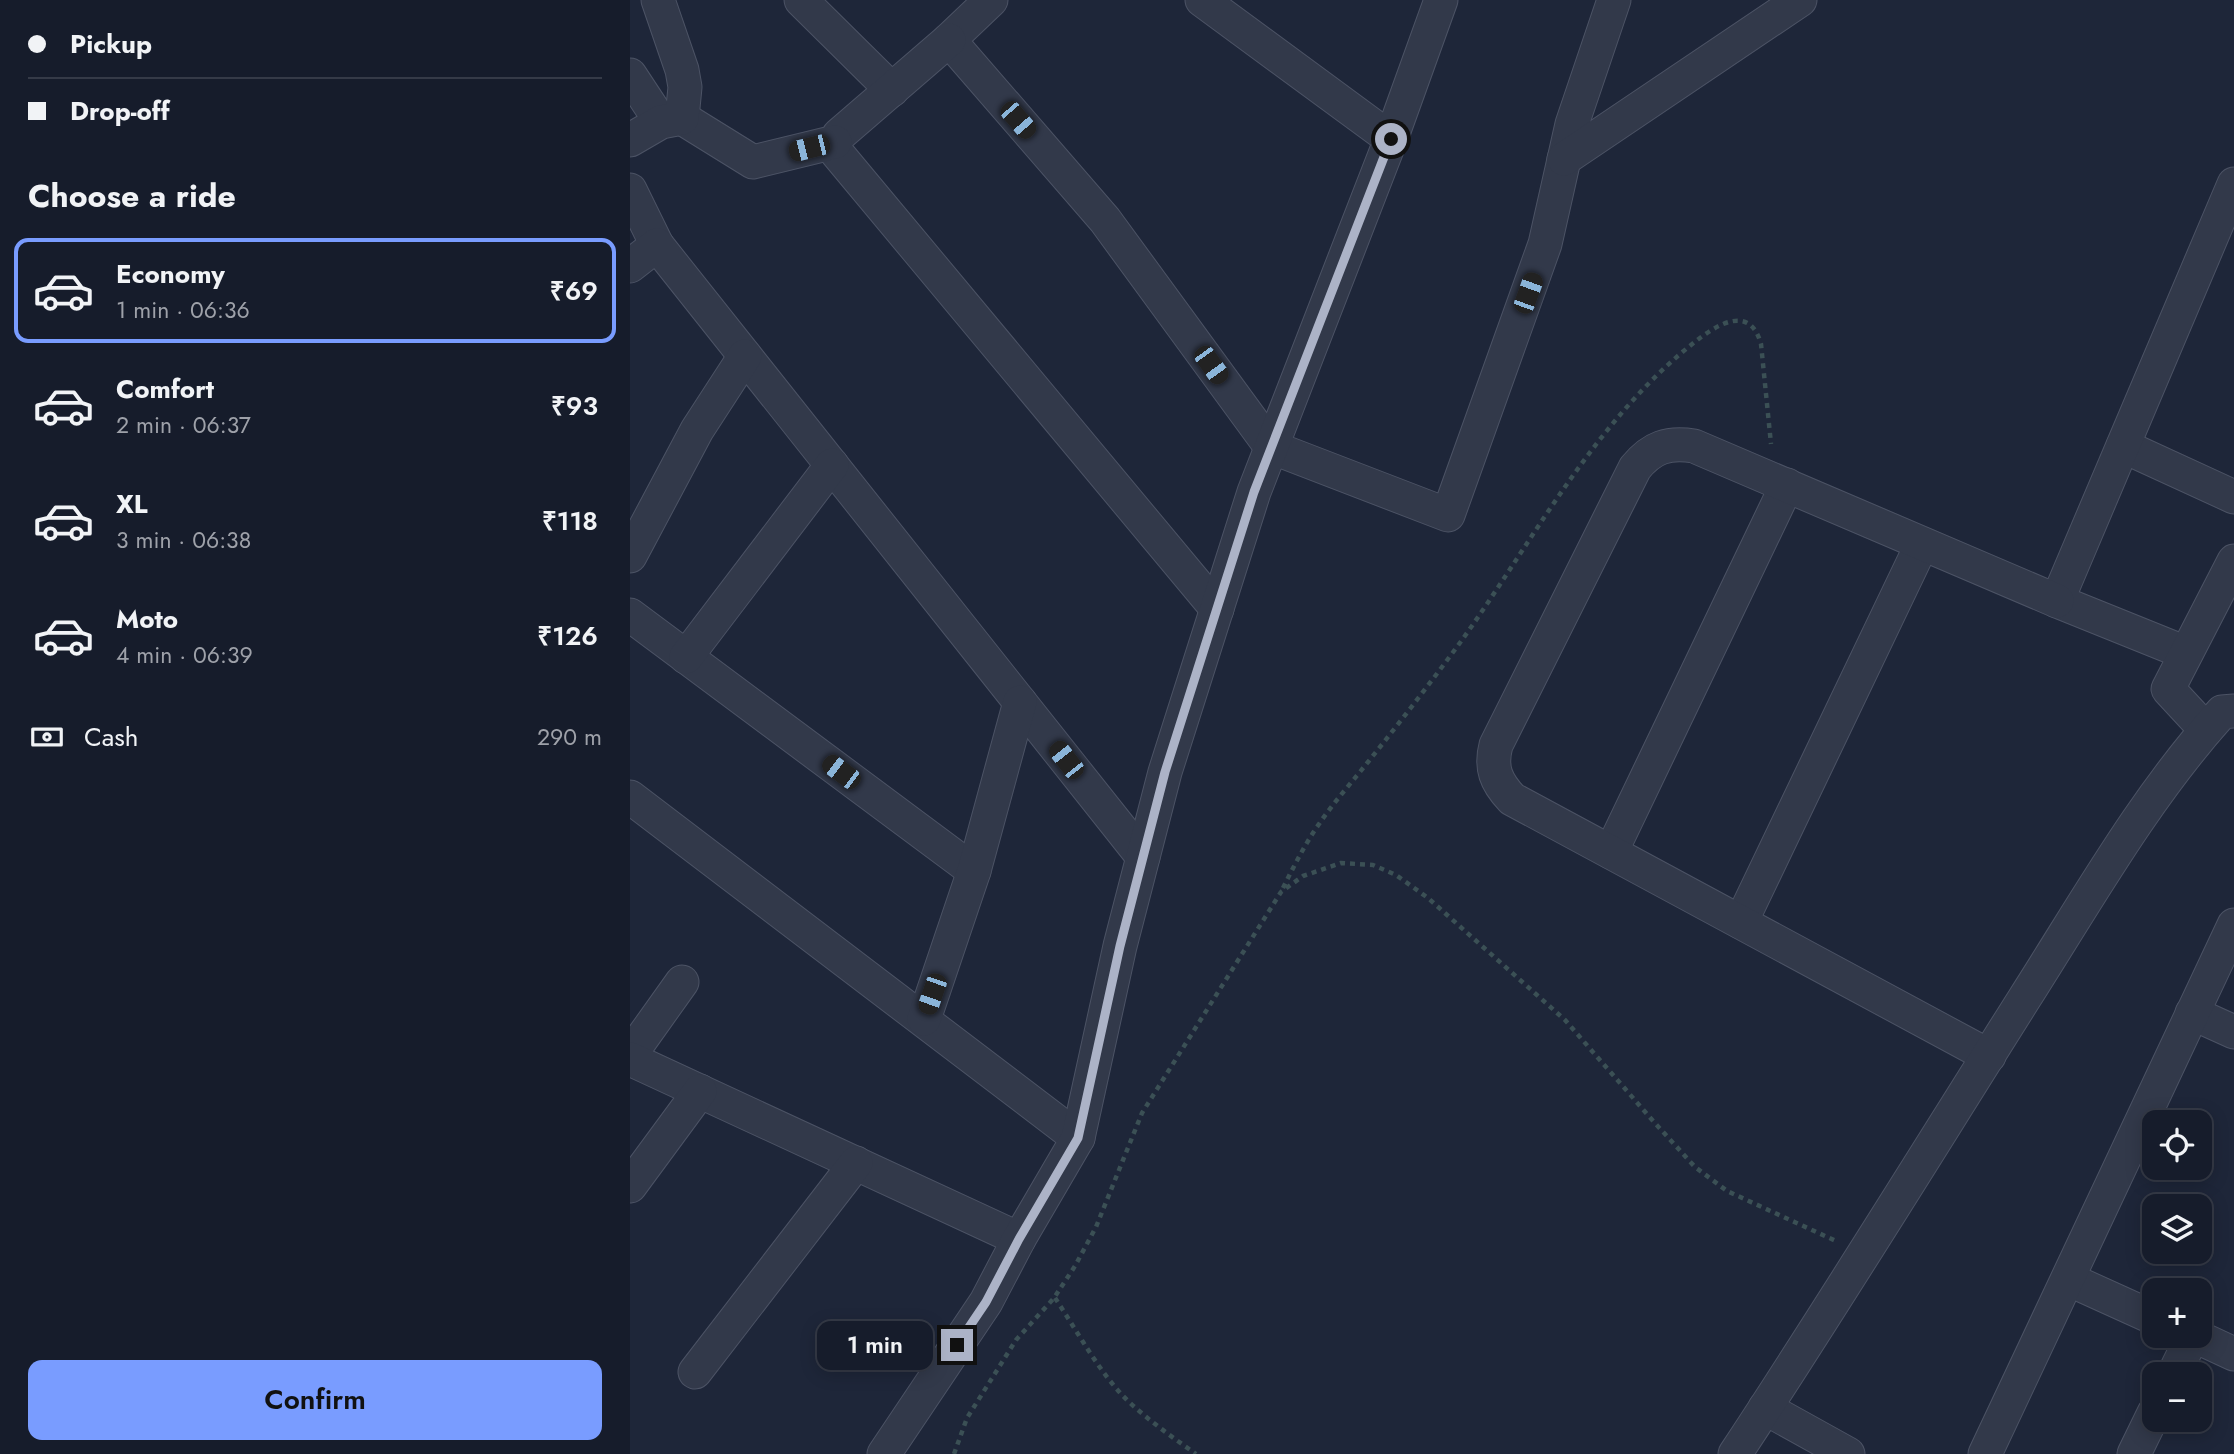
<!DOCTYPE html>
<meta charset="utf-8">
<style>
body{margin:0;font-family:Jost,sans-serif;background:#232937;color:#f1f3f6;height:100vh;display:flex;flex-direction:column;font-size:26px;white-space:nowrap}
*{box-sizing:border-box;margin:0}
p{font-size:23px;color:#9ea1a9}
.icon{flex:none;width:38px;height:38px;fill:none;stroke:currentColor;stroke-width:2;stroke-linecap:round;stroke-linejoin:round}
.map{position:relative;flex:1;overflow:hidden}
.side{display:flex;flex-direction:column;background:#161c2b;width:630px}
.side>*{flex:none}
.top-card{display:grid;align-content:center;height:154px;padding:0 28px;background:#161c2b}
.fabs{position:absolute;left:1512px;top:1110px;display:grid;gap:14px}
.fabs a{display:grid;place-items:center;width:70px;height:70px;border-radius:14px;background:#161c2b;box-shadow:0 4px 18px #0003,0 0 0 2px #353a47;font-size:35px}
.end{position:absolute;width:32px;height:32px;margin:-16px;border:9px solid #acb3c7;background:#111;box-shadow:0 0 0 4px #111}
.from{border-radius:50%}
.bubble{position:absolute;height:49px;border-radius:14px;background:#161c2b;box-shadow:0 4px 18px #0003,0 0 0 2px #353a47;font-size:23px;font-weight:600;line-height:49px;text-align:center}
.car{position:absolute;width:21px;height:42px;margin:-21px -10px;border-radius:9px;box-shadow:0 0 5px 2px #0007;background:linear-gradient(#222 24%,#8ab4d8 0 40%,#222 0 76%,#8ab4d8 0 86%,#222 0)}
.top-card b{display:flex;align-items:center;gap:24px;height:66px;font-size:26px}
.top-card b+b{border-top:2px solid #353a47}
.top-card i{width:18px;height:18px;background:#f1f3f6}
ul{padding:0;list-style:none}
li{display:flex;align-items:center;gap:21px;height:105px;margin:0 14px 10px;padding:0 14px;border:4px solid transparent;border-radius:14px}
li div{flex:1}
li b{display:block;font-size:26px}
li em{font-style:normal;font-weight:600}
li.on{border-color:#799cff}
li>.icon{width:63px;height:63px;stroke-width:1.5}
h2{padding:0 28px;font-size:32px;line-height:84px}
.pay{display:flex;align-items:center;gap:18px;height:77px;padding:0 28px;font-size:26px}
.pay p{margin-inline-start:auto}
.button{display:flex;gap:14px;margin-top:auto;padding:14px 28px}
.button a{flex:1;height:80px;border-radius:14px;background:#799cff;color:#111;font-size:28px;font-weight:600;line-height:80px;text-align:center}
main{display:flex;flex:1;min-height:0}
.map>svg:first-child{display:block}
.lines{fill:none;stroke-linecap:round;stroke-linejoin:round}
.minor-casing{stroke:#4c5365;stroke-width:35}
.path{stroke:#3b5055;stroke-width:4.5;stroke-dasharray:5 5;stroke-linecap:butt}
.minor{stroke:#32394a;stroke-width:33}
.route{stroke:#acb3c7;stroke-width:9}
</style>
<main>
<section class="side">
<div class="top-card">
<b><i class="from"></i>Pickup</b>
<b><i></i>Drop-off</b>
</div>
<h2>Choose a ride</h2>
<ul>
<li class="on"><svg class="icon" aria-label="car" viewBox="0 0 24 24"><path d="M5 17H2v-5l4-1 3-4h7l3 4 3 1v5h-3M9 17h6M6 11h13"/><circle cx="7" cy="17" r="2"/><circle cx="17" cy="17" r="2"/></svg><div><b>Economy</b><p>1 min · 06:36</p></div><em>₹69</em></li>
<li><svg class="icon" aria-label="car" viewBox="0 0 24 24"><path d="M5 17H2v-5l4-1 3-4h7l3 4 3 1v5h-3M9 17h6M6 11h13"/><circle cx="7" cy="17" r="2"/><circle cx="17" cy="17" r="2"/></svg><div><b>Comfort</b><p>2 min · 06:37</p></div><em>₹93</em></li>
<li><svg class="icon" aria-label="car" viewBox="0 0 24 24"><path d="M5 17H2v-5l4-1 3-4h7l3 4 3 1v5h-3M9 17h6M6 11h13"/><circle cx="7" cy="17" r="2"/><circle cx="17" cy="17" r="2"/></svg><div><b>XL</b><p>3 min · 06:38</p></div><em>₹118</em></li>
<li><svg class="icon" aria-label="car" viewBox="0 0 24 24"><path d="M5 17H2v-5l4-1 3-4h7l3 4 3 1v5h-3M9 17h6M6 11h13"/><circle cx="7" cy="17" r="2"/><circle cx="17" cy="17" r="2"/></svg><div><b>Moto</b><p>4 min · 06:39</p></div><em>₹126</em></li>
</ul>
<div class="pay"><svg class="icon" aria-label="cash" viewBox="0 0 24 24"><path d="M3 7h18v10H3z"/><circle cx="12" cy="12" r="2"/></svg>Cash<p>290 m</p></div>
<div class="button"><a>Confirm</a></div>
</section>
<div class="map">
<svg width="1604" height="1454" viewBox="0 0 1604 1454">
<rect width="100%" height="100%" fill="#1e2639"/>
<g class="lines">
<g class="minor-casing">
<g id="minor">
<path d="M171,0l91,90"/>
<path d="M361,0l-42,40 156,180 166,227 177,68 97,-271 27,-120 42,-124"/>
<path d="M572,0l189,139"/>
<path d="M319,40l-110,95 -5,11 3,7 380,456"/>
<path d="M0,75l31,47"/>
<path d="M52,118l71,44 82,-20"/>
<path d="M0,140l31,-18 21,-4 3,-31 -3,-17 -24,-70"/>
<path d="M934,159l236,-159"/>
<path d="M0,190l27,55"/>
<path d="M0,266l27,-21 486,612"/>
<path d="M1493,446l111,51"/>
<path d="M0,556l67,-126 48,-74"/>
<path d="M0,615l344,256"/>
<path d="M1556,653l-129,-52 177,-417"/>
<path d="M56,657l146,-192"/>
<path d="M1576,730l-38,-41 66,-128"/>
<path d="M0,797l448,341"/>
<path d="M981,852l176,-367"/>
<path d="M1111,922l181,-378"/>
<path d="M1562,1013l42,19"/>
<path d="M294,1019l50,-148 46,-169"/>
<path d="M0,1055l52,-73"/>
<path d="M1359,1056l-477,-257c-16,-17 -22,-31 -16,-54l139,-277c17,-21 33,-26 59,-22l363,155"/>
<path d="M0,1059l389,180"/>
<path d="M0,1186l70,-95"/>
<path d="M1438,1279l86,39"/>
<path d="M1563,1335l41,19"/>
<path d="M65,1372l161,-209"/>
<path d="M1544,1374l19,-39"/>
<path d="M1135,1408l83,46"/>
<path d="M254,1454l102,-152 33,-63 59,-101 42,-192 45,-174 89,-280 137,-353 50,-139"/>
<path d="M1105,1454c99,-150 193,-303 289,-455 62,-97 120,-201 198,-287l12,-1"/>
<path d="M1355,1454l249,-529"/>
<path d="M1504,1454l20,-41"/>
</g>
</g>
<g class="path">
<path d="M653,888c11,-22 22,-44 36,-64 15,-22 33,-42 49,-62 32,-40 64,-81 94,-122 73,-102 133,-220 234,-299 22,-17 54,-37 65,3l10,100"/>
<path d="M425,1298c23,34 43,73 72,102 21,20 45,37 69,54"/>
<path d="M324,1454l13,-36 49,-78 38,-42 21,-32 21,-39 46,-114 139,-221 22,-16 38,-13 32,2 23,10 32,23 137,122 89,102 41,45 32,24 109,50"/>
</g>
<use href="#minor" class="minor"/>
</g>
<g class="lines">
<path class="route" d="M327,1345l29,-43 33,-63 59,-101 42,-192 45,-174 89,-280 137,-353"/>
</g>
</svg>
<div class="fabs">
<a><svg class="icon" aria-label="locate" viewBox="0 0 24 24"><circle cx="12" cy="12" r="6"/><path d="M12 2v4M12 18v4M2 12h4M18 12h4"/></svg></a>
<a><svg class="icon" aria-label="layers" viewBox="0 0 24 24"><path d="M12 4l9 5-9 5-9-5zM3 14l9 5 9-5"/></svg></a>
<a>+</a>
<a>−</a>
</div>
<i class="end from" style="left:761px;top:139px"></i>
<i class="end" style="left:327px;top:1345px"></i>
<div class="bubble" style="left:187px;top:1321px;width:116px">1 min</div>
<i class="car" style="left:388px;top:120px;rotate:139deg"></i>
<i class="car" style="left:179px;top:148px;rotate:256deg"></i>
<i class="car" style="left:898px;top:293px;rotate:20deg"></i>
<i class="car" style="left:581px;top:365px;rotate:144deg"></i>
<i class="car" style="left:436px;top:760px;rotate:322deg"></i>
<i class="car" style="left:211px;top:772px;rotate:307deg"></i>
<i class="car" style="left:302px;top:994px;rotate:199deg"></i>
</div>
</main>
